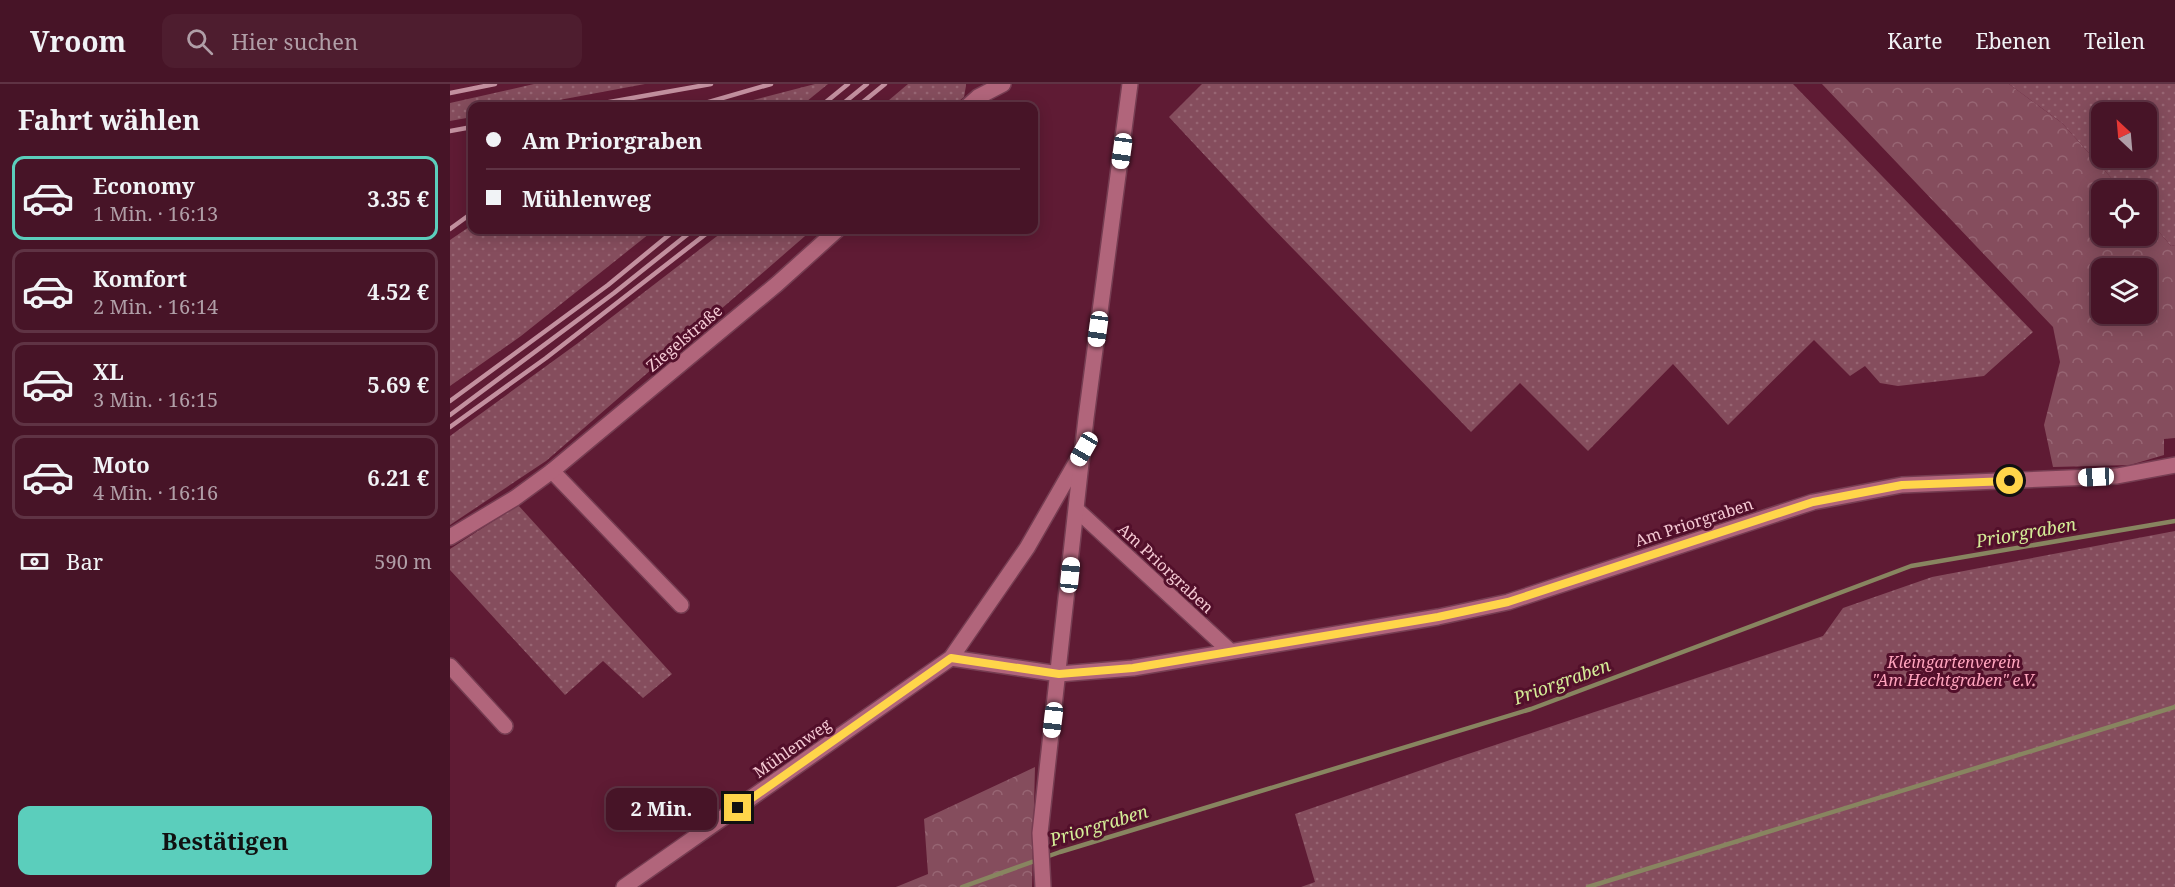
<!DOCTYPE html>
<html lang="de">
<meta charset="utf-8">
<style>
body{margin:0;font-family:"Noto Serif",serif;background:#4e1d2f;color:#f1f3f6;height:100vh;display:flex;flex-direction:column;font-size:22px;white-space:nowrap}
*{box-sizing:border-box;margin:0}
p{font-size:20px;color:#b09ea7}
.icon{flex:none;width:33px;height:33px;fill:none;stroke:currentColor;stroke-width:2;stroke-linecap:round;stroke-linejoin:round}
.map{position:relative;flex:1;overflow:hidden}
.panel{display:flex;flex-direction:column;background:#471427;width:450px}
.panel>*{flex:none}
.hud{position:absolute;left:18px;top:18px;width:570px;height:132px;border-radius:12px;box-shadow:0 3px 15px #0003,0 0 0 2px #5f3344;display:grid;align-content:center;height:132px;padding:0 18px;background:#471427}
.needle{width:39px;rotate:334deg}
.fabs{position:absolute;left:1641px;top:18px;display:grid;gap:12px}
.fabs a{display:grid;place-items:center;width:66px;height:66px;border-radius:12px;background:#471427;box-shadow:0 3px 15px #0003,0 0 0 2px #5f3344;font-size:30px}
.end{position:absolute;width:27px;height:27px;margin:-14px;border:8px solid #ffd54a;background:#111;box-shadow:0 0 0 3px #111}
.from{border-radius:50%}
.bubble{position:absolute;height:42px;border-radius:12px;background:#471427;box-shadow:0 3px 15px #0003,0 0 0 2px #5f3344;font-size:20px;font-weight:700;line-height:42px;text-align:center}
.car{position:absolute;width:18px;height:36px;margin:-18px -9px;border-radius:8px;box-shadow:0 0 4px 2px #0007;background:linear-gradient(#fff 24%,#345 0 40%,#fff 0 76%,#345 0 86%,#fff 0)}
.hud b{display:flex;align-items:center;gap:21px;height:57px;font-size:22px}
.hud b+b{border-top:2px solid #5f3344}
.hud i{width:15px;height:15px;background:#f1f3f6}
ul{padding:0;list-style:none}
li{display:flex;align-items:center;gap:18px;height:84px;margin:0 12px 9px;padding:0 6px;border:3px solid #5f3344;border-radius:12px}
li div{flex:1}
li b{display:block;font-size:22px}
li em{font-style:normal;font-weight:700}
li.active{border-color:#5bcebc}
li>.icon{width:54px;height:54px;stroke-width:1.5}
h2{padding:0 18px;font-size:27px;line-height:72px}
.pay{display:flex;align-items:center;gap:15px;height:66px;padding:0 18px;font-size:22px}
.pay p{margin-inline-start:auto}
.button{display:flex;gap:12px;margin-top:auto;padding:12px 18px}
.button a{flex:1;height:69px;border-radius:12px;background:#5bcebc;color:#111;font-size:24px;font-weight:700;line-height:69px;text-align:center}
header{display:flex;align-items:center;gap:36px;box-sizing:border-box;height:84px;padding:0 30px;background:#471427;border-bottom:2px solid #5f3344}
header strong{font-size:28px}
nav{display:flex;gap:33px;margin-inline-start:auto;font-size:21px}
.search{width:420px;height:54px;background:#4e1d2f;display:flex;align-items:center;gap:15px;box-sizing:border-box;padding:0 21px;border-radius:12px;color:#b09ea7;font-size:22px}
main{display:flex;flex:1;min-height:0}
.map>svg:first-child{display:block}
.grass{fill:url(#grass-dots);fill-rule:evenodd}
.forest{fill:url(#forest-crowns);fill-rule:evenodd}
.lines{fill:none;stroke-linecap:round;stroke-linejoin:round}
.stream{stroke:#888560;stroke-width:4.5}
.minor-casing{stroke:#763d52;stroke-width:18}
.minor{stroke:#b1657b;stroke-width:15}
.rail{stroke:#c3909f;stroke-width:4.5}
.route{stroke:#ffd54a;stroke-width:8}
.labels{text-anchor:middle;stroke-width:6;stroke-linejoin:round;paint-order:stroke}
.street-label{font-size:16px;fill:#f5cad4;stroke:#520f2a}
.park-label{font-size:16px;font-style:italic;fill:#ffa3bd;stroke:#520f2a}
.water-label{font-size:18px;font-style:italic;fill:#d4ec97;stroke:#520f2a}
</style>
<header>
<strong>Vroom</strong>
<div class="search"><svg class="icon" aria-label="search" viewBox="0 0 24 24"><circle cx="10" cy="10" r="6"/><path d="M15 15l6 6"/></svg>Hier suchen</div>
<nav><a>Karte</a><a>Ebenen</a><a>Teilen</a></nav>
</header>
<main>
<section class="panel">
<h2>Fahrt wählen</h2>
<ul>
<li class="active"><svg class="icon" aria-label="car" viewBox="0 0 24 24"><path d="M5 17H2v-5l4-1 3-4h7l3 4 3 1v5h-3M9 17h6M6 11h13"/><circle cx="7" cy="17" r="2"/><circle cx="17" cy="17" r="2"/></svg><div><b>Economy</b><p>1 Min. · 16:13</p></div><em>3.35 €</em></li>
<li><svg class="icon" aria-label="car" viewBox="0 0 24 24"><path d="M5 17H2v-5l4-1 3-4h7l3 4 3 1v5h-3M9 17h6M6 11h13"/><circle cx="7" cy="17" r="2"/><circle cx="17" cy="17" r="2"/></svg><div><b>Komfort</b><p>2 Min. · 16:14</p></div><em>4.52 €</em></li>
<li><svg class="icon" aria-label="car" viewBox="0 0 24 24"><path d="M5 17H2v-5l4-1 3-4h7l3 4 3 1v5h-3M9 17h6M6 11h13"/><circle cx="7" cy="17" r="2"/><circle cx="17" cy="17" r="2"/></svg><div><b>XL</b><p>3 Min. · 16:15</p></div><em>5.69 €</em></li>
<li><svg class="icon" aria-label="car" viewBox="0 0 24 24"><path d="M5 17H2v-5l4-1 3-4h7l3 4 3 1v5h-3M9 17h6M6 11h13"/><circle cx="7" cy="17" r="2"/><circle cx="17" cy="17" r="2"/></svg><div><b>Moto</b><p>4 Min. · 16:16</p></div><em>6.21 €</em></li>
</ul>
<div class="pay"><svg class="icon" aria-label="cash" viewBox="0 0 24 24"><path d="M3 7h18v10H3z"/><circle cx="12" cy="12" r="2"/></svg>Bar<p>590 m</p></div>
<div class="button"><a>Bestätigen</a></div>
</section>
<div class="map">
<svg width="1725" height="803" viewBox="0 0 1725 803">
<defs>
<pattern id="grass-dots" width="8" height="8" patternUnits="userSpaceOnUse" patternTransform="scale(1.5)"><rect width="8" height="8" fill="#854d5d"/><path d="M2 2h.1M6 6h.1" fill="none" stroke="#976573" stroke-width="1.8" stroke-linecap="round"/></pattern>
<pattern id="forest-crowns" width="20" height="18" patternUnits="userSpaceOnUse" patternTransform="scale(1.5)"><rect width="20" height="18" fill="#854d5d"/><path d="M2 6a3 3 0 1 1 6 0M12 15a3 3 0 1 1 6 0" fill="none" stroke="#976573"/></pattern>
</defs>
<rect width="100%" height="100%" fill="#5f1b34"/>
<g class="grass">
<path d="M84,0h111l-118,22h-55v11l-22,4v-18z"/>
<path d="M365,0h13l-27,22h-71z"/>
<path d="M458,0h58v2l-2,11 -11,9h-71z"/>
<path d="M752,0h591l240,248 -49,44 -86,10 -18,-3 -15,-17 -15,10 -36,-36 -86,85 -55,-61 -85,87 -68,-68 -49,49 -206,-212 -96,-103z"/>
<path d="M1559,0h166v161l-4,1 -24,-28 -1,-28h-24l-60,-67zM1652,28h44v46h-44z"/>
<path d="M22,141v5h182l-133,106 -71,50v-146z"/>
<path d="M275,146h87l-266,231 -96,64v-89l128,-93z"/>
<path d="M68,421l154,169 -29,24 -40,-37 -38,34 -115,-125v-21z"/>
<path d="M1725,447v356h-874l14,-5 -20,-68 158,-55 370,-123 20,-28 89,-31z"/>
</g>
<g class="forest">
<path d="M1372,0h187l53,39 60,67h-20v46h44l1,-18 24,28 4,-1v193l-11,1v16l-34,10 -77,2 -9,-42 16,-63 -7,-35zM1652,184h44v46h-44z"/>
<path d="M585,683l-3,120h-136l32,-13 -4,-55z"/>
</g>
<g class="lines">
<g class="stream">
<path d="M512,803l98,-35 471,-143 380,-143 264,-45"/>
<path d="M1138,803l587,-180"/>
</g>
<g class="minor-casing">
<g id="minor">
<path d="M518,22l10,-9 25,-13"/>
<path d="M102,387l129,134"/>
<path d="M627,426l153,141"/>
<path d="M0,453l65,-39 37,-27 225,-187 60,-54"/>
<path d="M501,574l108,16 74,-6 305,-51 70,-15 305,-100 89,-17 215,-9 58,-11"/>
<path d="M0,582l55,60"/>
<path d="M174,803l327,-229 76,-110 54,-94"/>
<path d="M593,803l-3,-54 46,-415 44,-334"/>
</g>
</g>
<use href="#minor" class="minor"/>
<g class="rail">
<path d="M0,9l45,-9"/>
<path d="M137,22l124,-22"/>
<path d="M245,22l76,-22"/>
<path d="M371,22l27,-22"/>
<path d="M390,22l27,-22"/>
<path d="M408,22l27,-22"/>
<path d="M0,47l22,-4"/>
<path d="M0,145l22,-16"/>
<path d="M0,317l158,-116 67,-55"/>
<path d="M0,331l164,-122 79,-63"/>
<path d="M0,343l96,-69 165,-128"/>
</g>
</g>
<g class="lines">
<path class="route" d="M288,724l213,-150 108,16 74,-6 305,-51 70,-15 305,-100 89,-17 108,-4"/>
</g>
<g class="labels">
<g class="street-label">
<text transform="translate(234 254) rotate(-40)" y="6">Ziegelstraße</text>
<text transform="translate(1244 438) rotate(-18)" y="6">Am Priorgraben</text>
<text transform="translate(716 484) rotate(43)" y="6">Am Priorgraben</text>
<text transform="translate(342 664) rotate(-35)" y="6">Mühlenweg</text>
</g>
<g class="park-label">
<text x="1504" y="584">Kleingartenverein<tspan x="1504" dy="18">"Am Hechtgraben" e.V.</tspan></text>
</g>
<g class="water-label">
<text transform="translate(1576 449) rotate(-10)" y="6">Priorgraben</text>
<text transform="translate(1112 598) rotate(-20)" y="6">Priorgraben</text>
<text transform="translate(649 742) rotate(-17)" y="6">Priorgraben</text>
</g>
</g>
</svg>
<div class="fabs">
<a><svg class="needle" viewBox="-14 -14 28 28"><path d="M0-13l5 13h-10z" fill="#e53935"/><path d="M0 13l5-13h-10z" fill="#b09ea7"/></svg></a>
<a><svg class="icon" aria-label="locate" viewBox="0 0 24 24"><circle cx="12" cy="12" r="6"/><path d="M12 2v4M12 18v4M2 12h4M18 12h4"/></svg></a>
<a><svg class="icon" aria-label="layers" viewBox="0 0 24 24"><path d="M12 4l9 5-9 5-9-5zM3 14l9 5 9-5"/></svg></a>
</div>
<i class="end from" style="left:1560px;top:397px"></i>
<i class="end" style="left:288px;top:724px"></i>
<div class="bubble" style="left:156px;top:704px;width:111px">2 Min.</div>
<i class="car" style="left:672px;top:67px;rotate:188deg"></i>
<i class="car" style="left:648px;top:245px;rotate:188deg"></i>
<i class="car" style="left:634px;top:365px;rotate:210deg"></i>
<i class="car" style="left:1646px;top:393px;rotate:267deg"></i>
<i class="car" style="left:620px;top:491px;rotate:6deg"></i>
<i class="car" style="left:603px;top:636px;rotate:187deg"></i>
<div class="hud">
<b><i class="from"></i>Am Priorgraben</b>
<b><i></i>Mühlenweg</b>
</div>
</div>
</main>
